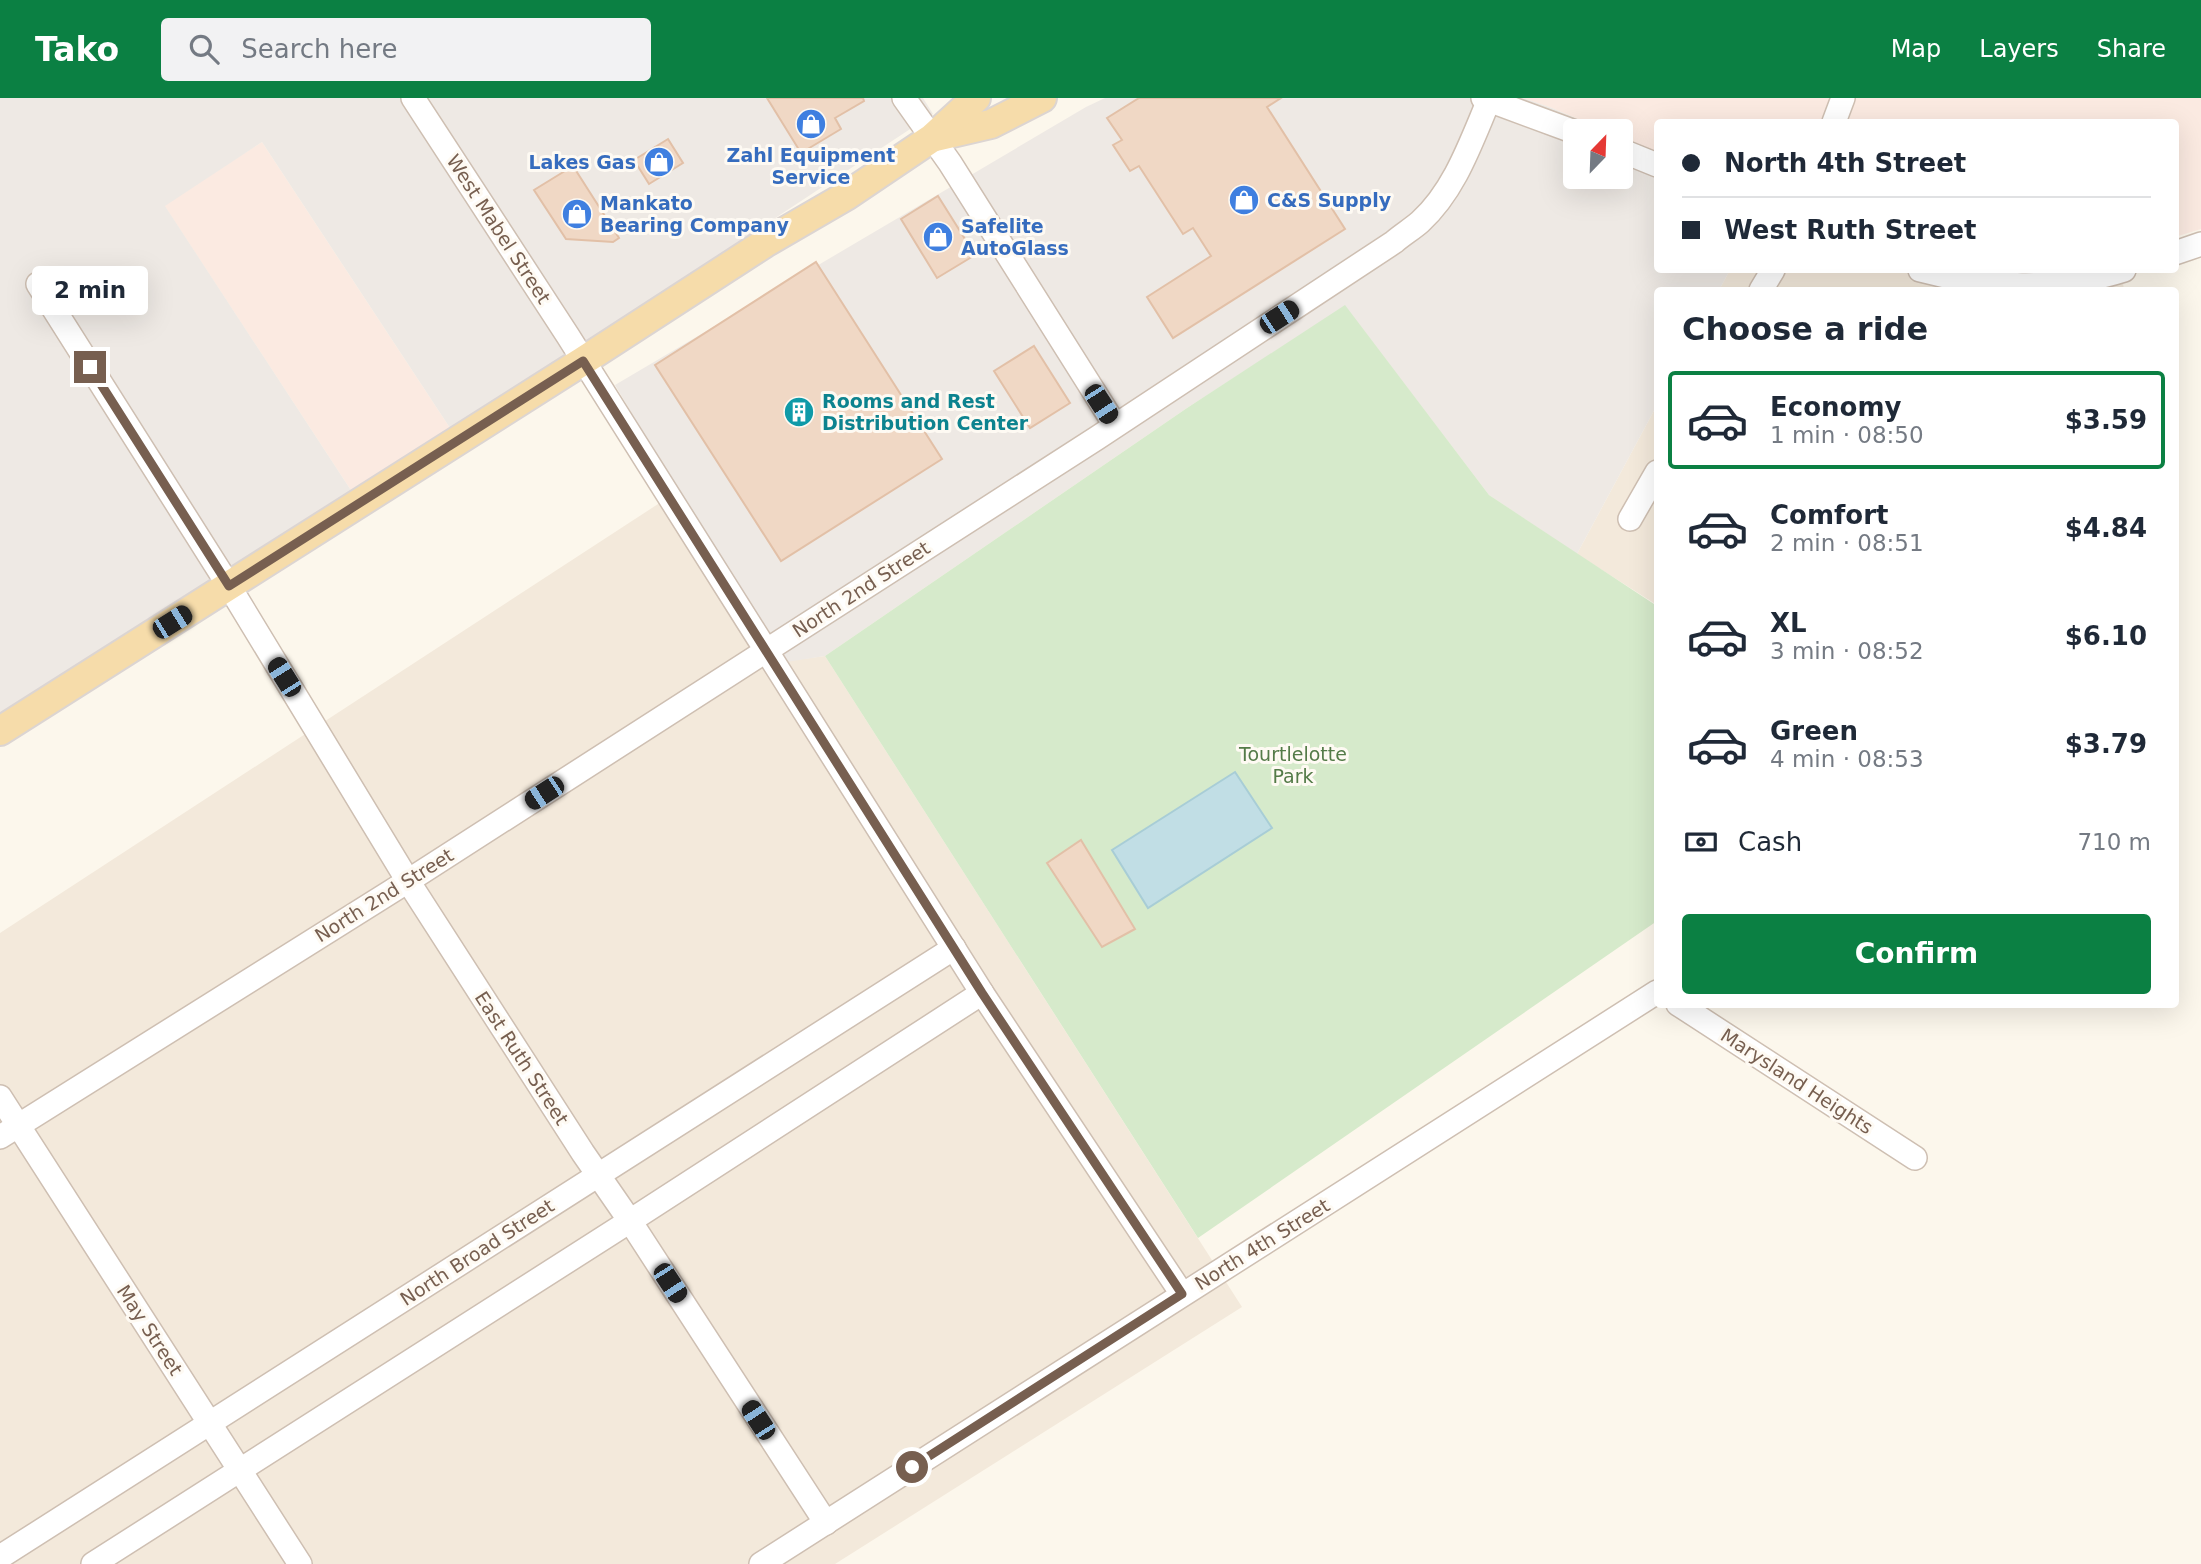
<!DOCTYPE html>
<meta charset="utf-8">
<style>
body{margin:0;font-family:"DejaVu Sans",sans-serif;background:#f2f2f3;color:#1f2937;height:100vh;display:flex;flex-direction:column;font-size:26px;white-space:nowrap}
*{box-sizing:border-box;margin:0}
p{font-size:23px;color:#747a83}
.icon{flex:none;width:38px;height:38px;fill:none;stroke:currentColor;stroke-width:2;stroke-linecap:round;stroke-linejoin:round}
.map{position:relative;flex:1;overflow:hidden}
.drawer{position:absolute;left:1654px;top:189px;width:525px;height:721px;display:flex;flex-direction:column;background:#fff;border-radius:7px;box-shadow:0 7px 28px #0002}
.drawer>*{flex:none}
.banner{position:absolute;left:1654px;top:21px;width:525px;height:154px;border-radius:7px;box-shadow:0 7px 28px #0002;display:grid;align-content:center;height:154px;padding:0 28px;background:#fff}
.needle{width:46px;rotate:23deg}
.controls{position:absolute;left:1563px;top:21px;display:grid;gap:14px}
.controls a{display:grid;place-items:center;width:70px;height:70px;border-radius:7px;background:#fff;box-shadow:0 7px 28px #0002;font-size:35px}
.end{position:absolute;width:32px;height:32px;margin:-16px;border:9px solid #775f50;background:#fff;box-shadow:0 0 0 4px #fff}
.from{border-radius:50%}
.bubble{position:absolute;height:49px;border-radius:7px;background:#fff;box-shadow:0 7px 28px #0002;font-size:23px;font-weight:600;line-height:49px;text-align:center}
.car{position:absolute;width:21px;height:42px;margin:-21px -10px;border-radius:9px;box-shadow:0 0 5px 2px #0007;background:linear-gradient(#222 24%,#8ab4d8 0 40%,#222 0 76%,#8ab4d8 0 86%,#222 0)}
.banner b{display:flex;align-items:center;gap:24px;height:66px;font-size:26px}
.banner b+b{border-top:2px solid #e0e1e3}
.banner i{width:18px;height:18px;background:#1f2937}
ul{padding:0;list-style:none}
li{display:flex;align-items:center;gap:21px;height:98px;margin:0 14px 10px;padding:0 14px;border:4px solid transparent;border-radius:7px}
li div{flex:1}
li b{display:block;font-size:26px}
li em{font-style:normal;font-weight:600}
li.active{border-color:#0b8043}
li>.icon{width:63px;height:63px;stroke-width:1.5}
h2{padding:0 28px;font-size:32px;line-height:84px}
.pay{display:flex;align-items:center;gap:18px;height:77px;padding:0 28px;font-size:26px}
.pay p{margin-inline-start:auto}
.button{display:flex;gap:14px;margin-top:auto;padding:14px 28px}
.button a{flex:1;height:80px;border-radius:7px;background:#0b8043;color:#fff;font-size:28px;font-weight:600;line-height:80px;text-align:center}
header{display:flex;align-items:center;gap:42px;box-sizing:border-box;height:98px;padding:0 35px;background:#0b8043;color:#fff}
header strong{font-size:33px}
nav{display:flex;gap:38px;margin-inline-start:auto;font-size:24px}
.search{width:490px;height:63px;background:#f2f2f3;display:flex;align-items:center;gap:18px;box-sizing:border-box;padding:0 24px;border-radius:7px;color:#747a83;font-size:26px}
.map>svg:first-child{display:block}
.residential{fill:#f3e9db}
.commercial{fill:#fbeae1}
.industrial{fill:#eee9e4}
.green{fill:#d6eacb}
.water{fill:#c1dee5;stroke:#a8cdd6;stroke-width:2}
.building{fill:#f0d8c5;stroke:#e2c0a7;stroke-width:2}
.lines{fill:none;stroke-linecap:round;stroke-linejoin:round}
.minor-casing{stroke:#cebfb2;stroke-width:26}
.major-casing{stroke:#dcd5d2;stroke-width:32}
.minor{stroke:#fff;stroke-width:23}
.major{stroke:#f6dcaa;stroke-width:28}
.route{stroke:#775f50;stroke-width:9}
.labels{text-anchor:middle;stroke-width:6;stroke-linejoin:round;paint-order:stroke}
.shop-label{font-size:19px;font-weight:bold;fill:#366cbe;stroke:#fefaf3;text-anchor:start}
.street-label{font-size:19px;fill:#775f50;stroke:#fefaf3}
.culture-label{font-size:19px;font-weight:bold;fill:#0d838f;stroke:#fefaf3;text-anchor:start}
.park-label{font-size:19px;fill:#547b48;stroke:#fefaf3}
</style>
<header>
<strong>Tako</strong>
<div class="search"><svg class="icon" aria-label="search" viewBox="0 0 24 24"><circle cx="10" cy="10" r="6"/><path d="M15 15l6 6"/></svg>Search here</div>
<nav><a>Map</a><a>Layers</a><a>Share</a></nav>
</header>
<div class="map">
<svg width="2201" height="1466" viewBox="0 0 2201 1466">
<rect width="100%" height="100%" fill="#fcf7ec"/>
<g class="residential">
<path d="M1730,172h391l3,20h-405z"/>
<path d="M1657,307v200l-80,-51z"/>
<path d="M678,393l102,171 45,-6 417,651 -407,257h-835v-631z"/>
</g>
<g class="commercial">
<path d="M1523,0h678v131l-26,8v-115h-518v34l-36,-18 -1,-7h-14l-54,-23z"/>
<path d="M262,44l190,289 -98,64 -190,-290z"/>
</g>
<g class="industrial">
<path d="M0,0h923l10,16 -481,317 -190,-289 -97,64 189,289 -354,219z"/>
<path d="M1105,0h418l29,10 54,23h-31v46h45l1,-39 36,18v114h73l-11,20h-62v115l-80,149 -88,-59 -144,-189 -158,102 -362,248 -45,7 -165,-278 471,-278z"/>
</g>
<path class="green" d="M1345,207l144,190 168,111v315l-459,317 -373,-582 362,-248z"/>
<path class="water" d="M1235,674l37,56 -124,80 -36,-58z"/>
<g class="building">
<path d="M767,0h96l1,3 -29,17 6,11 -40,24z"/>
<path d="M1139,0h142l-14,9 78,122 -172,109 -26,-41 64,-41 -18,-28 -10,6 -44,-68 -9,5 -17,-26 9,-5 -15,-22z"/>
<path d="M668,41l15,24 -34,21 -15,-24z"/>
<path d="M573,68l46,72 -6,4 -47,-3 -32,-49z"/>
<path d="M938,98l37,59 -38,23 -36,-59z"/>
<path d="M816,164l126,197 -161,102 -126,-196z"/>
<path d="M1034,248l36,57 -40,25 -36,-57z"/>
<path d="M1081,742l54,89 -33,18 -55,-84z"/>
</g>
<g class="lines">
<g class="minor-casing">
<g id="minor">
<path d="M413,0l155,238 414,657 200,301"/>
<path d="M904,0l46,65 165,262"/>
<path d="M1483,0l92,34"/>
<path d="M1834,24l9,-24"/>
<path d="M1620,52l37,15"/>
<path d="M2175,155l26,-9"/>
<path d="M1920,172c66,18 138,21 204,0"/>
<path d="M38,186l191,302 179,295 175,272 47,68 196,302"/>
<path d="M1761,192l12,-20"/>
<path d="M1630,421l27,-47"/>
<path d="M1678,906l237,154"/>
<path d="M0,999l300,467"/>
<path d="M0,1039l408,-256 689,-443 297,-196c8,-7 18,-13 26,-20 35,-32 51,-80 69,-122"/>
<path d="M0,1459l954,-609"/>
<path d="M93,1466l537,-343 352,-228"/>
<path d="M761,1466l896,-572"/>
</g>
</g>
<g class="major-casing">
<g id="major">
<path d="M935,39l56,-13 51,-26"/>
<path d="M0,633l583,-370 182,-118 81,-47 86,-58 44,-40"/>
</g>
</g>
<use href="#minor" class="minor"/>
<use href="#major" class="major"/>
</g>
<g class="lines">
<path class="route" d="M90,269l139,219 354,-225 399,632 200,301 -270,173"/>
</g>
<defs>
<g id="shop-disc" transform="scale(1.575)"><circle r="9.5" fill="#3f7fe0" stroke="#fefaf3"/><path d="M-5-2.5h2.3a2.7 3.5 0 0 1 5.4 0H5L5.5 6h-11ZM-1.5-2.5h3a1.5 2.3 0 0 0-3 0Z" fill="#fff"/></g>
<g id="building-disc" transform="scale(1.575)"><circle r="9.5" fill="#0f9aa8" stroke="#fefaf3"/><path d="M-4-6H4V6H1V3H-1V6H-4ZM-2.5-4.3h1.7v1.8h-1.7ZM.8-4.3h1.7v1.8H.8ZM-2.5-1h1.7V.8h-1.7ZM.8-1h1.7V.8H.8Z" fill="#fff"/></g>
</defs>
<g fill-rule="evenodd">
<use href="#shop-disc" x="811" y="26"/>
<use href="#shop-disc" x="659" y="64"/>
<use href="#shop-disc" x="1244" y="102"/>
<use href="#shop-disc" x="577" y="116"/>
<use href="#shop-disc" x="938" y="139"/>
<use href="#building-disc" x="799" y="314"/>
</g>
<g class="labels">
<g class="shop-label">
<text x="811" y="64" text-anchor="middle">Zahl Equipment<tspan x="811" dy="22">Service</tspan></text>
<text x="636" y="71" text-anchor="end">Lakes Gas</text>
<text x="1267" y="109">C&amp;S Supply</text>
<text x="600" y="112">Mankato<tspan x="600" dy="22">Bearing Company</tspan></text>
<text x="961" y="135">Safelite<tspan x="961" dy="22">AutoGlass</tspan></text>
</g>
<g class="street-label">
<text transform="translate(499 131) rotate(57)" y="7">West Mabel Street</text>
<text transform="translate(861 491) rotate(-33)" y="7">North 2nd Street</text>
<text transform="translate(384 797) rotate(-32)" y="7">North 2nd Street</text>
<text transform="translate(522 960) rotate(57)" y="7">East Ruth Street</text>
<text transform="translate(1797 983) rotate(33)" y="7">Marysland Heights</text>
<text transform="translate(1262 1146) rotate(-32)" y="7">North 4th Street</text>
<text transform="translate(477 1154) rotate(-33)" y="7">North Broad Street</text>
<text transform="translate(150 1232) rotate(57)" y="7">May Street</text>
</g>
<g class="culture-label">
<text x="822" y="310">Rooms and Rest<tspan x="822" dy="22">Distribution Center</tspan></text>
</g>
<g class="park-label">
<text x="1293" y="663">Tourtlelotte<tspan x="1293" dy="22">Park</tspan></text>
</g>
</g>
</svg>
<div class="controls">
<a><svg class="needle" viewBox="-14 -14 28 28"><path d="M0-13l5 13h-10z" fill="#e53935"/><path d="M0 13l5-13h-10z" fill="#747a83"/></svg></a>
</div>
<i class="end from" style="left:912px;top:1369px"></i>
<i class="end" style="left:90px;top:269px"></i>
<div class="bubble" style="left:32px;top:168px;width:116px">2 min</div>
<i class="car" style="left:1279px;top:219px;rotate:57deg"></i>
<i class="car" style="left:1101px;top:306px;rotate:147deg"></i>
<i class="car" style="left:172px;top:524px;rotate:58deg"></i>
<i class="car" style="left:284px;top:579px;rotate:328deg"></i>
<i class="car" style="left:544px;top:695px;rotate:237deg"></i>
<i class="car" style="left:670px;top:1185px;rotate:147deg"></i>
<i class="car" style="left:758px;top:1322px;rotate:327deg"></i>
<div class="banner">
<b><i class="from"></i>North 4th Street</b>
<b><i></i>West Ruth Street</b>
</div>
<section class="drawer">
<h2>Choose a ride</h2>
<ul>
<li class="active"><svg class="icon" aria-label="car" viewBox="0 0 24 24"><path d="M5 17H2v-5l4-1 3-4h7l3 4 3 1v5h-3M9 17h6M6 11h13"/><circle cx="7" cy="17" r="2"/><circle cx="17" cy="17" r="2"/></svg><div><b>Economy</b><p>1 min · 08:50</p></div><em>$3.59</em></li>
<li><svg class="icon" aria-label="car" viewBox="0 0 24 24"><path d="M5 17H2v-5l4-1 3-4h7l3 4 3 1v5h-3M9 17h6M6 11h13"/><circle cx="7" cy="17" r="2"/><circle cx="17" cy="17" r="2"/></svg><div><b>Comfort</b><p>2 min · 08:51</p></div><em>$4.84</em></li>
<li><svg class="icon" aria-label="car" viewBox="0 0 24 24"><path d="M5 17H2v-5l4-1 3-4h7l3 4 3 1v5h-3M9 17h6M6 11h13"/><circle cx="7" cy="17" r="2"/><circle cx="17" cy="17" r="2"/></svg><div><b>XL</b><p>3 min · 08:52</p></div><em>$6.10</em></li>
<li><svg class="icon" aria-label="car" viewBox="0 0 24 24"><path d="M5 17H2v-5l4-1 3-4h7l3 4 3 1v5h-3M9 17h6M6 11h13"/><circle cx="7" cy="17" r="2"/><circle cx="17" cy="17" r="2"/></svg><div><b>Green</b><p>4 min · 08:53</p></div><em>$3.79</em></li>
</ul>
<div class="pay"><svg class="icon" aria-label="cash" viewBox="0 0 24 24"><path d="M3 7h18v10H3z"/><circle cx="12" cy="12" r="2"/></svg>Cash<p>710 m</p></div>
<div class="button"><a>Confirm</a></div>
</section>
</div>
